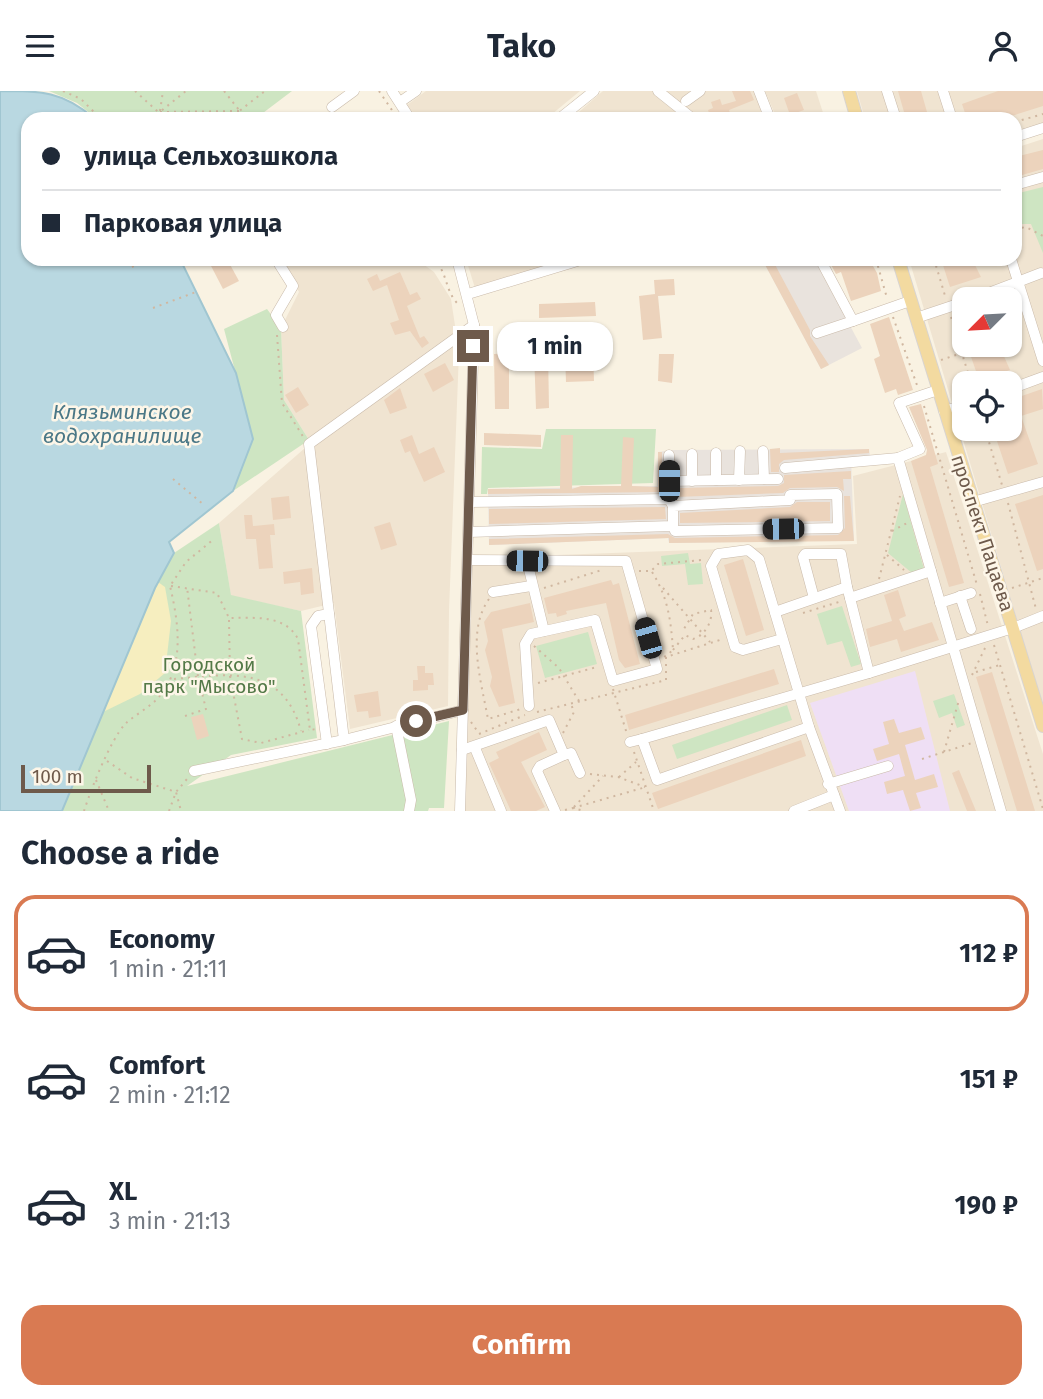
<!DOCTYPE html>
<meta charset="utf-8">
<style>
body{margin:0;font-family:"Fira Sans",sans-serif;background:#f6f6f7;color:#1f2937;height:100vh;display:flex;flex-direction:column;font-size:26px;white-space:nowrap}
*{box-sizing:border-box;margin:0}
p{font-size:23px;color:#747a83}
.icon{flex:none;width:38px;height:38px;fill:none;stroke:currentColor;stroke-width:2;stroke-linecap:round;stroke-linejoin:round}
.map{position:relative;height:720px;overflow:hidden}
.details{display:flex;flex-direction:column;background:#fff;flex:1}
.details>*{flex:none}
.banner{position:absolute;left:21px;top:21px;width:1001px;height:154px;border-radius:21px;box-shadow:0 2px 5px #0004;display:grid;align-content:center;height:154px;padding:0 21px;background:#fff}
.needle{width:46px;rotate:246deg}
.tools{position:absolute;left:952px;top:196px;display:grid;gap:14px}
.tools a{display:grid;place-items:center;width:70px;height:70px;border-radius:14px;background:#fff;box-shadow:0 2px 5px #0004;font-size:35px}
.scale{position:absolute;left:21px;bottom:18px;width:130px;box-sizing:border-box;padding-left:7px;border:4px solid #6e5a4b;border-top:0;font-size:19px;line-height:24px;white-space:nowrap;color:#6e5a4b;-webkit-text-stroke:5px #fdf6e8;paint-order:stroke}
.end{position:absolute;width:32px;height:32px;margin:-16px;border:9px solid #6e5a4b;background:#fff;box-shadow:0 0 0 4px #fff}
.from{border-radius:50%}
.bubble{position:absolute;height:49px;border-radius:21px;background:#fff;box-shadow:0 2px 5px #0004;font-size:23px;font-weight:700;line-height:49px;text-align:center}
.car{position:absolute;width:21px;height:42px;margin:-21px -10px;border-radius:9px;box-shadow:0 0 5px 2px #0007;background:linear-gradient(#222 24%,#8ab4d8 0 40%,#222 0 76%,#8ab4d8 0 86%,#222 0)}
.banner b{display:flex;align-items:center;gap:24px;height:66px;font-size:26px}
.banner b+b{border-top:2px solid #e0e1e3}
.banner i{width:18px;height:18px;background:#1f2937}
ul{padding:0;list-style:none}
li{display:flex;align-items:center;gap:21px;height:116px;margin:0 14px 10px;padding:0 7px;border:4px solid transparent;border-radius:21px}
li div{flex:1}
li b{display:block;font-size:26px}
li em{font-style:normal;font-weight:700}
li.current{border-color:#d97a52}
li>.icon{width:63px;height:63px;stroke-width:1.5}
h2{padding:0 21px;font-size:32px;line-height:84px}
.button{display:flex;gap:14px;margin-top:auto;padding:14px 21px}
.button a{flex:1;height:80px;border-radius:21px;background:#d97a52;color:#fff;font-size:28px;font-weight:700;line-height:80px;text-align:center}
header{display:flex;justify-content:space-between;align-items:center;height:91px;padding:0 21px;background:#fff;font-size:32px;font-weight:700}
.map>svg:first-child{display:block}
.residential{fill:#f0e4d1;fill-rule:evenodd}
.industrial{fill:#e9e3dd}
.education{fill:#efdff5}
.green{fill:#cee5c2}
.sand{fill:#f6eebf}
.water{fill:#b9d8e1;stroke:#a0c6d1;stroke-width:2}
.building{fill:#ecd3bc}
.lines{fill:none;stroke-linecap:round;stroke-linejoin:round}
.minor-casing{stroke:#c9baaa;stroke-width:11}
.major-casing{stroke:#d9d4d0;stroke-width:14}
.path{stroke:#d0b7a0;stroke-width:2;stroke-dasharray:2 5;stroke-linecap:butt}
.minor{stroke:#fff;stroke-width:10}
.major{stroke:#f3daa0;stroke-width:12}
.route{stroke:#6e5a4b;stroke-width:9}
.labels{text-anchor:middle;stroke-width:5;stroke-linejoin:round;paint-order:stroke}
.street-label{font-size:19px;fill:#6e5a4b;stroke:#fdf6e8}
.park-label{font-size:19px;fill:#537947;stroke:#fdf6e8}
.water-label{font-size:21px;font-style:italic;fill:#4b7887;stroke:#fdf6e8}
</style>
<header><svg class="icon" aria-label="menu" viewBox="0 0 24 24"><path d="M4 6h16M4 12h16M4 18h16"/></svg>Tako<svg class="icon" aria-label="person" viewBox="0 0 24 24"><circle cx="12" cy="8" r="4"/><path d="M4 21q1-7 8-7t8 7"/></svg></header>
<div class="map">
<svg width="1043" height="720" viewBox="0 0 1043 720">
<rect width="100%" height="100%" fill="#f9f2e2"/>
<g class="residential">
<path d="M426,0h154l-34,28h-128l-11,-14z"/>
<path d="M603,0h50l35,28h-117z"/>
<path d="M667,0h89l11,28h-70z"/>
<path d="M765,0h51l9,28h-48z"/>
<path d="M857,0h186v32l-28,9v-13h-150z"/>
<path d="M1043,48v568l-134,-448h106v-111zM964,208h46v46h-46zM964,292h46v46h-46z"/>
<path d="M281,168h135l18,13 17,27 8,53 -10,259 -1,95 -98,23 -16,-126 -33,8 -70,-15 -12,-73 86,-75 4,-8 -25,-40 -3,-72 18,-36z"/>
<path d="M466,168h101l-92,29z"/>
<path d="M946,361l97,302v57h-578l8,-253 384,-14 -4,-68z"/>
</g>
<g class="industrial">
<path d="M762,168h52l48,89 -41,21z"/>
<path d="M869,358l1,7 -19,2 3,82 -185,3 -1,-5 -179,7 -1,-56 169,-3 1,-34 16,-2z"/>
</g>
<path class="education" d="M915,580l35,140h-101l-39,-108z"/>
<g class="green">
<path d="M49,0h243l-37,28h-158l-20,-16z"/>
<path d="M1043,96v66l-12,-29h-16v-30z"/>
<path d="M267,218l14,19 3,72 25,40 -76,51 20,-52 -29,-110z"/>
<path d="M546,338h110l-3,54 -165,5 -1,6h-6l1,-47 60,2z"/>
<path d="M903,403l21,75 -12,4 -24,-20z"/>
<path d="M219,432l12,72 70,16 16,127 -86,17 -44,31 262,-65 -5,87h-15l-1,3h-366l96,-229 16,-29z"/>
<path d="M688,462l2,11 11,-1 2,21 -15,1 -3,-21 -23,2 -1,-10z"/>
<path d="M842,515l19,58 -10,3 -9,-26 -15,4 -10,-31z"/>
<path d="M588,541l9,32 -52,14 -9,-32z"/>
<path d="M954,603l11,31 -8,3 -5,-15 -13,5 -6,-17z"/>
<path d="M787,614l5,15 -115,39 -5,-14z"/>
</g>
<path class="sand" d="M158,491l7,5 6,34 -6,52 -25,21 -37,18z"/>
<path class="water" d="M0,0c41,0 63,0 95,28h-67v140h152l56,114 17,66 -20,52 -64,51 5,11 -19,35 -93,223h-62z"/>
<g class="building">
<path d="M732,0h18l4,9 -25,10 3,9h-21l-3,-9 5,-2 -2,-6 9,-3 2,6 14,-4z"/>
<path d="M898,0h23l8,28h-23z"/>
<path d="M998,0h45v15l-41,13h-35l-5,-15z"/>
<path d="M797,2l7,17 -14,5 -6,-17z"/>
<path d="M1043,59v19l-28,8v-20z"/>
<path d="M220,168h7l12,22 -16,8 -13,-25z"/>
<path d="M762,168h10l38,71v6l19,29 -8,4z"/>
<path d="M828,168h41l8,14 4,18 -30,10 -10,-29 -5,2z"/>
<path d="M941,168h31l9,18 -31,10z"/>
<path d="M400,181l10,23 7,-3 4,7 -14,7 13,32 4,-2 5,7 -7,5 -12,-17 -15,4 -5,-12 9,-3 -12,-35 -14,6 -6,-12 10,-5 3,7z"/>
<path d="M674,188l1,16 -17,1 4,42 -19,2 -4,-44 16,-2 -1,-14z"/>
<path d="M595,211l1,14 -57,2v-14z"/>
<path d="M889,226l24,73 -15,5 -2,-6 -11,4 -11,-34 6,-3 -10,-32z"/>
<path d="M967,254h32l11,25 -31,10z"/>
<path d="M548,260l1,57 -13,1 -2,-57z"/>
<path d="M593,260l1,30 -28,1 -1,-29z"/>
<path d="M509,262v56h-14l-1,-55z"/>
<path d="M659,263h15l-2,29 -14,-2z"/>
<path d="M445,272l9,17 -21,12 -9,-18z"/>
<path d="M298,296l11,18 -13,8 -11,-18z"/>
<path d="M400,297l7,20 -17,6 -6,-14z"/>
<path d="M1042,298l1,20 -22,7 17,48 -30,10 -15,-45h17v-29z"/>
<path d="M921,313l17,60 -8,3 34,116 -15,4 -38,-126 15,-6 1,-5 -18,-43z"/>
<path d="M484,342l57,2v12l-57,-2z"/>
<path d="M412,344l7,19 15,-7 11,25 -21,10 -14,-31 -5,2 -5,-13z"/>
<path d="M561,344h12l-1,54 9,-3h40l2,-49 11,1 -2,48 26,1v-35h4v40l-174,2v-5h72z"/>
<path d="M780,357v5l89,-4v4l-85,7 -5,4v8h-8l-1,-23z"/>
<path d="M851,380v8h-8l1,12 -7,-4 -47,1 -7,5 -107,4v-9l102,-2 6,-3v-8z"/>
<path d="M1043,404v74l-6,2 -22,-67z"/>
<path d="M289,405l2,22 -18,2 -2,-22z"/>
<path d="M844,405h6l4,45 -185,2v-5l-180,7v-6l179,-5 7,4 163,-3 7,-7z"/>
<path d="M797,411h33v19l-150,2v-10l110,-6z"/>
<path d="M665,416l1,12 -177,5v-15z"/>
<path d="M244,424h8l1,11 21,-2 1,11h-5l3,33 -14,1 -3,-30h-10z"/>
<path d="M390,431l7,23 -16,5 -7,-23z"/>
<path d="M743,468l21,71 -18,6 -22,-71z"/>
<path d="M312,477l2,25 -13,2 -1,-13 -16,2 -1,-12z"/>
<path d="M611,489l2,5 6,-2 21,81 -15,4 -6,-8 -13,-57 -40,8 1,3 -10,3 -1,-4 -8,1 -4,-16z"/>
<path d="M898,499l8,26 -7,3 5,12 28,-9 7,18 -38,12 -4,-13 -27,8 -4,-18 26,-8 -8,-26z"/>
<path d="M530,512l4,19 -32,7 13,74 -16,4 -9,-21 2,-9 -7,-27 3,-9 -4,-19 7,-10z"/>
<path d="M417,575h8v7h8l1,12h-6v5l-15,1v-11h5z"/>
<path d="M774,578l5,15 -150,46 -4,-15z"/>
<path d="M992,581l43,139h-18l-36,-118 -5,-16z"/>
<path d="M378,600l3,25 -12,2 -1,-7 -11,1 -3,-17z"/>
<path d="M203,623l6,22 -12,4 -6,-23z"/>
<path d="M894,628l5,14 22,-6 4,12 -20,6 10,35 19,-6 4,13 -22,6 5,15 -11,3 -7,-21 -16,4 -3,-12 21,-6 -6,-22 -22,7 -4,-12 16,-5 -6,-22z"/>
<path d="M539,641l8,18 -26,12 24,45 -9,4h-25l-22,-48 10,-5 -3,-6z"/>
<path d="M801,649l5,16 -148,53 -6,-16z"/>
<path d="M959,679l17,41h-9l-15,-38z"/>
</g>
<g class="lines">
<g class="minor-casing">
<g id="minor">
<path d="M392,0l18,28"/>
<path d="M658,0l35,28"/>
<path d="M759,0l11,28"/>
<path d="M887,0l9,28"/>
<path d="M943,0l9,28"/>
<path d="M686,10l14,-10"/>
<path d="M400,11l16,-11"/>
<path d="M332,16l22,-16"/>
<path d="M559,28l35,-28"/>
<path d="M1015,46l28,-9"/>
<path d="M1015,94l28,-8"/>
<path d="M276,168l17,27 -17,29 7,12"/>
<path d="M457,168l17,66 -14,486"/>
<path d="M820,168l33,62 57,-20"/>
<path d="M1011,168l32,102"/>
<path d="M468,203l116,-35"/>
<path d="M973,208l68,-26"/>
<path d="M916,227l48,-16"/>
<path d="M817,242l36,-12"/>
<path d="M1010,298l33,-12"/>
<path d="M944,320l20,-6"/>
<path d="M763,360l1,28"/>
<path d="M898,367l22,-9 -21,-46 39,-13"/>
<path d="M785,377l113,-10 103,353"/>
<path d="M716,389v-27"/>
<path d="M739,389l1,-29"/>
<path d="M669,390l109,-2"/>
<path d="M692,390v-27"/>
<path d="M669,408v-44"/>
<path d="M470,411l199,-3 4,7"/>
<path d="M973,411l70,-20"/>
<path d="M469,441l204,-6 2,5 163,-3 -1,-34 -47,1v5l-117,6v20"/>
<path d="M468,469l158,1 31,108 -44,12 -18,-61 -64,14 -6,10 4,62"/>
<path d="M527,470l17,70"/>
<path d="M493,501l38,-6"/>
<path d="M960,505l11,33"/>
<path d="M814,507l-11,-41 2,-3h36l6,33"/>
<path d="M850,507l19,75"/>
<path d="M940,512l31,-10"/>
<path d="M775,521l72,-25 3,11 81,-27"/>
<path d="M782,548l-39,11 -8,-3 -24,-81 7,-12 30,-4 11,9 50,168 31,84"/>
<path d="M396,635l15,74 -2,11"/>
<path d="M809,636l-152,53 -15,-41 227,-66 144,-45 30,-12"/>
<path d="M344,649l-35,-296 165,-119"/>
<path d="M630,651l12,-3"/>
<path d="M327,653l-16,-118 7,-10 11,-2"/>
<path d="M475,657l26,63"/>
<path d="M462,659l87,-30 15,35 -24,11 -3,5 18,40"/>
<path d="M564,664l7,-2 9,20"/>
<path d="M194,680l150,-31 119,-30"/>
<path d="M828,693l60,-18"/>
<path d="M794,720l40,-16"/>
</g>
</g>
<g class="major-casing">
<g id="major">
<path d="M849,0l8,28"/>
<path d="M898,168l145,467"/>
</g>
</g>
<g class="path">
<path d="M63,0l18,8 20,20"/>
<path d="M135,0l31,28"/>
<path d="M224,0l15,19"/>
<path d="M379,0l19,28"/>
<path d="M160,20l3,-20"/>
<path d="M160,21l79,-1"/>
<path d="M151,28l35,-28"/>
<path d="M229,28l36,-28"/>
<path d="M1015,31l28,-8"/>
<path d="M1015,138l11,-2 17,9"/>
<path d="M432,168c16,11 12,30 25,44"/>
<path d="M876,168l11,39"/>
<path d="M934,168l12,40"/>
<path d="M132,176l17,-8"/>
<path d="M153,217l43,-16"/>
<path d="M893,226l25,71"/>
<path d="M951,226l20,66"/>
<path d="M277,244l5,68 22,35"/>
<path d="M941,269l21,-7"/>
<path d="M924,315l53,179"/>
<path d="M985,338l17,56"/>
<path d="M173,388l30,25"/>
<path d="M1008,412l28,106"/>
<path d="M892,440l17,-9"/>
<path d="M887,464l17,15"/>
<path d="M639,480h12l7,-7 44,-4"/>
<path d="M652,481c16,25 19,49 21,78l-10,8"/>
<path d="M879,488l21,-83"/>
<path d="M171,495l46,7 12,25c24,0 56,-4 69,21l12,91 7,-1"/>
<path d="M544,497l58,-18"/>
<path d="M663,497l47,54"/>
<path d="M1012,497l31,-10"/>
<path d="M980,503l8,32"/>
<path d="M489,508c-23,32 -8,82 -1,120l33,-10"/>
<path d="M803,522l39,-12"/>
<path d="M229,529l1,56 12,63 19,4 48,-13"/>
<path d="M994,554l49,164"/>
<path d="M534,555l25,22 20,33"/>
<path d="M673,559l12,-15 8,4c11,-3 20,-17 18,-29l-18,4 -11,18"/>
<path d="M666,575v-9l57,-18"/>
<path d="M976,581l24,-7"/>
<path d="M972,584l14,-29"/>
<path d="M174,588c55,-5 109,-15 127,52"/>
<path d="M538,592l59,-16"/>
<path d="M613,598l14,45"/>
<path d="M537,621l129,-32v-9"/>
<path d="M185,625l21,-7 -8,-32 -11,-90"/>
<path d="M471,631l7,10"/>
<path d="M563,642l11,-21 -3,-8"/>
<path d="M479,643l46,-19"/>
<path d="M634,661l20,59"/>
<path d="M944,661l15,-52"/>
<path d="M922,668l50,-16"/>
<path d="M107,670l25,17 44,14 5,19"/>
<path d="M590,683l28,3 27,10"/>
<path d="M619,686l17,-15"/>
<path d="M96,689l13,31"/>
<path d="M574,716l29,-31"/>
<path d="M573,717l73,-21"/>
<path d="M565,719l8,-2 11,3"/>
<path d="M84,720c7,-22 26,-70 41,-87 9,-8 21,-15 30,-23 31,-30 24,-77 15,-115l16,-24 28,-23"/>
<path d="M169,720l7,-19 11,-13"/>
</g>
<use href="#minor" class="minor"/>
<use href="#major" class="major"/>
</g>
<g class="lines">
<path class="route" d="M416,630l47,-11 10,-364"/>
</g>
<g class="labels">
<g class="street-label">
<text transform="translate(983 442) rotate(72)" y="7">проспект Пацаева</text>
</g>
<g class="park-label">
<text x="209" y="580">Городской<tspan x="209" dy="22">парк "Мысово"</tspan></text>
</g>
<g class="water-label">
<text x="122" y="328">Клязьминское<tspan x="122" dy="24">водохранилище</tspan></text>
</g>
</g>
</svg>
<div class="tools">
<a><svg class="needle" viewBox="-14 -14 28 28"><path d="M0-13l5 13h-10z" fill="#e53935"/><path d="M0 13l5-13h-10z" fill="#747a83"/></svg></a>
<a><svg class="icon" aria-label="locate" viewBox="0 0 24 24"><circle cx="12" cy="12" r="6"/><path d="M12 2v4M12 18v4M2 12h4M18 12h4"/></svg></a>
</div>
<div class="scale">100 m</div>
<i class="end from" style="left:416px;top:630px"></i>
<i class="end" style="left:473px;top:255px"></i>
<div class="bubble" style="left:497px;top:231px;width:116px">1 min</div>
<i class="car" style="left:669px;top:390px;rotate:0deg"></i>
<i class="car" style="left:783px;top:438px;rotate:269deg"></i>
<i class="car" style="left:527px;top:470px;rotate:271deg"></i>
<i class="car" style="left:648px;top:547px;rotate:344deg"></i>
<div class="banner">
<b><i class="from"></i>улица Сельхозшкола</b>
<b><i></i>Парковая улица</b>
</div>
</div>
<section class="details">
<h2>Choose a ride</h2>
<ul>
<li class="current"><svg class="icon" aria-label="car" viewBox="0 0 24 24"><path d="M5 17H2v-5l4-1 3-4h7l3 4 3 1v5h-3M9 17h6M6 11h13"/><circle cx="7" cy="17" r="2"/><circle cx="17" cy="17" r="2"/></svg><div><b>Economy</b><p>1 min · 21:11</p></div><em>112 ₽</em></li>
<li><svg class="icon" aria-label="car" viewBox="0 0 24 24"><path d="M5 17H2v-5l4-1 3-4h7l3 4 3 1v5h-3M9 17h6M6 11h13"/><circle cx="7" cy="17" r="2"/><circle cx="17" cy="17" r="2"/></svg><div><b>Comfort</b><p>2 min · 21:12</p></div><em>151 ₽</em></li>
<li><svg class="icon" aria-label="car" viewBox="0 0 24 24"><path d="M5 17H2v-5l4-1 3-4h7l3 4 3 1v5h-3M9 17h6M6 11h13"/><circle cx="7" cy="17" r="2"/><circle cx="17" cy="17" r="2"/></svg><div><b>XL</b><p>3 min · 21:13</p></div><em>190 ₽</em></li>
</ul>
<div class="button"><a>Confirm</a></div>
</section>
